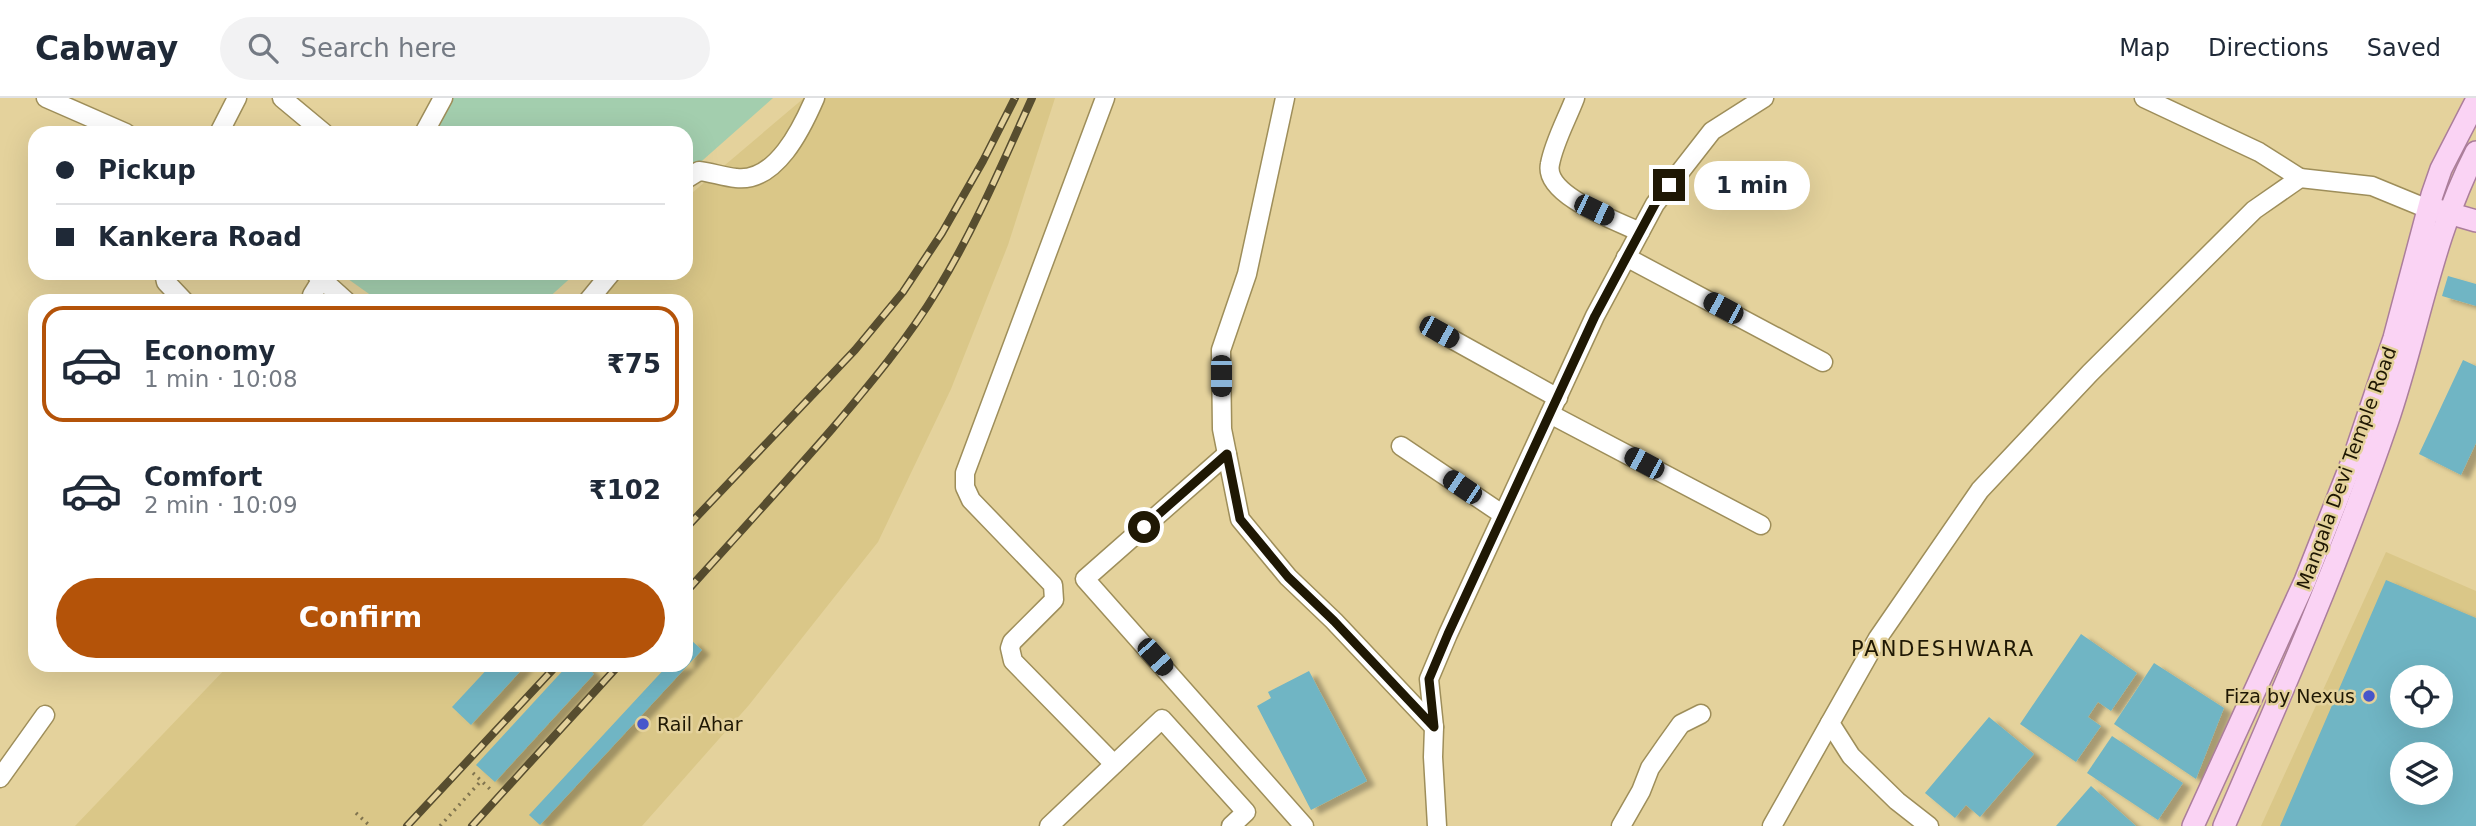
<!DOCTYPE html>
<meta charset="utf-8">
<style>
body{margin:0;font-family:"DejaVu Sans",sans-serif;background:#f2f2f3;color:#1f2937;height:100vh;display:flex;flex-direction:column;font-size:26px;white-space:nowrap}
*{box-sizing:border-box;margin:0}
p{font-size:23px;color:#747a83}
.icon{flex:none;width:38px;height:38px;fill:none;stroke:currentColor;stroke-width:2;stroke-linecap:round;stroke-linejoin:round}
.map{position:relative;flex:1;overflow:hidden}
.panel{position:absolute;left:28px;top:196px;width:665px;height:378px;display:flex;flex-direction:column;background:#fff;border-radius:21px;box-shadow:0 7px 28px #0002}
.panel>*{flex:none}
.banner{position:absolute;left:28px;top:28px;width:665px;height:154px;border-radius:21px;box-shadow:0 7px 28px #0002;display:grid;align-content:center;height:154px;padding:0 28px;background:#fff}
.fabs{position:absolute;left:2390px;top:567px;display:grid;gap:14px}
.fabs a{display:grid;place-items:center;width:63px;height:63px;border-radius:50%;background:#fff;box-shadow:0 7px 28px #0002;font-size:35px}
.end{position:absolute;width:32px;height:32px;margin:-16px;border:9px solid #1f1804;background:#fff;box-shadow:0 0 0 4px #fff}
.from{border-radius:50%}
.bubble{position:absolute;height:49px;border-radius:24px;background:#fff;box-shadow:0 7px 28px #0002;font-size:23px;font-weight:700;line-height:49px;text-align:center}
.car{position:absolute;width:21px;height:42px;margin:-21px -10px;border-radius:9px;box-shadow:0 0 5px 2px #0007;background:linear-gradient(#222 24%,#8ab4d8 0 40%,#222 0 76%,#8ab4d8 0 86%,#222 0)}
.banner b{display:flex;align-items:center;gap:24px;height:66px;font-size:26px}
.banner b+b{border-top:2px solid #e0e1e3}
.banner i{width:18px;height:18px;background:#1f2937}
ul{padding:12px 0 0;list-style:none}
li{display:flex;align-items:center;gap:21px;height:116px;margin:0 14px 10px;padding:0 14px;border:4px solid transparent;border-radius:21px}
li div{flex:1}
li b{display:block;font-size:26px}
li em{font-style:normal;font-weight:700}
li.selected{border-color:#b45309}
li>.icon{width:63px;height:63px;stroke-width:1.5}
.action{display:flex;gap:14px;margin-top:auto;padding:14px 28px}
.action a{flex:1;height:80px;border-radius:42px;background:#b45309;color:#fff;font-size:28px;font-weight:700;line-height:80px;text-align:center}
header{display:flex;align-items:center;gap:42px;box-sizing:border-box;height:98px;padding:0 35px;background:#fff;border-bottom:2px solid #e0e1e3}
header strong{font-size:33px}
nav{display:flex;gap:38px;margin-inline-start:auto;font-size:24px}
.search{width:490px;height:63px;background:#f2f2f3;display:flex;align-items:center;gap:18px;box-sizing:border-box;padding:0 24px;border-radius:38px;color:#747a83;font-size:26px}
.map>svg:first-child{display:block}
.built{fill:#dac788;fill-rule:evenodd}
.green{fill:#a3ceae}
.building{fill:#6fb5c4;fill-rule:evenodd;filter:url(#shadow)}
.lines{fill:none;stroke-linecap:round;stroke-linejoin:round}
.minor-casing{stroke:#9e8e5a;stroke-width:21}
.major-casing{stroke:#ab7e9b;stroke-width:24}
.path{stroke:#80744f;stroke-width:3.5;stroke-dasharray:2 5;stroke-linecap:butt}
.minor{stroke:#fff;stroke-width:18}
.major{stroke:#fad3f4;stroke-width:21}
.rail-casing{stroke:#574d2f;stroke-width:8}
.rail{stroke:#e4d29c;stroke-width:5;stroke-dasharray:16;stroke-linecap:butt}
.route{stroke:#1f1804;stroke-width:9}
.poi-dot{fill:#4756cb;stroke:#e4d29c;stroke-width:2.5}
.labels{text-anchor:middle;stroke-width:5;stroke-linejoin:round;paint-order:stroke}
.street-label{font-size:19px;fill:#1f1804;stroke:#e4d29c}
.poi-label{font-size:19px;fill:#1f1804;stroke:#e4d29c;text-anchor:end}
.neighbourhood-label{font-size:21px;letter-spacing:2px;fill:#1f1804;stroke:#e4d29c}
</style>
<header>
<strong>Cabway</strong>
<div class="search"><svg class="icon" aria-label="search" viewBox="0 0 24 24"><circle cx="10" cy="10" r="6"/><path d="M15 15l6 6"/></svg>Search here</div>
<nav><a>Map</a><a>Directions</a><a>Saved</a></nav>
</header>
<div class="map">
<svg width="2476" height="728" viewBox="0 0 2476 728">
<defs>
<filter id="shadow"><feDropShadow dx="8" dy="4.5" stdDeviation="2" flood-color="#0004"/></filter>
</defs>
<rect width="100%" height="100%" fill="#e4d29c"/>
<g class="built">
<path d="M804,0h251l-47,147 -57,144 -73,153 -129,163 -107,121h-567l154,-161h457v-364h-111l27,-28h84v-75z"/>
<path d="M2386,454l90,39v235h-215zM2403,579h38v39h-38zM2403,656h38v39h-38z"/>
</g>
<g class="green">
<path d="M444,0h329l-87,77v-42h-260z"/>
<path d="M351,175h225l-31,28h-166l-31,-22z"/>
</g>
<g class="building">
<path d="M2448,178l28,8v22l-34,-10z"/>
<path d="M2463,262l13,6v77l-15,32 -42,-21z"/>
<path d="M2386,482l90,38v208h-196zM2403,579h38v39h-38zM2403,656h38v39h-38z"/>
<path d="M2081,536l56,39 -26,38 -13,-9 -10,15 13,9 -25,36 -56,-38z"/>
<path d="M691,542l11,10 -162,175 -11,-10 139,-150h18v-20z"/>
<path d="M2154,565l70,45 -28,71 -82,-55z"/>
<path d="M491,567h35l-55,60 -19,-18z"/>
<path d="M568,567h17l9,9 -99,108 -19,-17z"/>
<path d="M1309,573l58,110 -56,29 -54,-104 14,-8 -3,-6z"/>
<path d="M1989,619l45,37 -54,63 -14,-12 -11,13 -30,-25z"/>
<path d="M2112,638l71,47 -25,37 -71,-47z"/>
<path d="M2091,688l45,40h-80z"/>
</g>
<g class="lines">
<g class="minor-casing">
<g id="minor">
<path d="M46,0l80,35"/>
<path d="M282,0l42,35"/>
<path d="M1105,0l-140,375v14l6,13 82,85 1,15 -42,42 -2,6 3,13 101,103"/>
<path d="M1285,0l-38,176 -26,76 1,79 18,90 48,58 46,44 100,106"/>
<path d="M1575,0c-8,21 -21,44 -25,66 -7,31 67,57 90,68"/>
<path d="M2144,0l115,54 41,26"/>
<path d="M219,35l18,-35"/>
<path d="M424,35l19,-35"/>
<path d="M686,81l13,-8c12,1 24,6 37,7 40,5 66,-50 79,-80"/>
<path d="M1626,159l197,105"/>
<path d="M164,175l2,9 18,19"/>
<path d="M315,175l31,28"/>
<path d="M313,203l-1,-6 10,-16"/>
<path d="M588,203l23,-28"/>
<path d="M1439,234l119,66"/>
<path d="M1550,316l211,111"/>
<path d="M1401,348l101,68"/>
<path d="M1227,356l-142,125 219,247"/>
<path d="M0,680l45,-63"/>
<path d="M1049,728l113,-107 84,93 -15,14"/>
<path d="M1437,728l-4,-69 1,-30 -5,-48 19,-45 147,-318 60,-112 57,-73 52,-33"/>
<path d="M1621,728l20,-35 9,-23 16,-23 15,-21 20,-10"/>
<path d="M1772,728l58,-103"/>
<path d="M1929,728l-32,-25 -46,-45 -21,-33 48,-85 102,-148 110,-117 164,-163 46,-32 72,8 56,23"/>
</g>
</g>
<g class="major-casing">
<g id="major">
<path d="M2438,112l38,11"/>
<path d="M2193,728l112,-245 50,-127 39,-116 38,-143 9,-26 35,-68"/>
<path d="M2224,728c58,-133 116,-266 163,-403 31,-90 45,-186 89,-271"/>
</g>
</g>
<g class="path">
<path d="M473,675l19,18"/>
<path d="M356,715l14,13"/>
<path d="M440,728l41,-45"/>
</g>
<use href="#minor" class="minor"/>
<use href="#major" class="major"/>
<g class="rail-casing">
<g id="rail">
<path d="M686,430l169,-178 48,-58 39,-59 41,-72 32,-63"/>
<path d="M686,494c49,-54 98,-108 146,-163 38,-45 76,-90 106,-140 37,-61 65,-127 94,-191"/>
<path d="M407,728l150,-161"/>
<path d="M472,728l147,-161"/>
</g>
</g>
<use href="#rail" class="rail"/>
</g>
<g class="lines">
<path class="route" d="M1144,429l83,-73 13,65 48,58 46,44 100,106 -5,-48 19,-45 147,-318 60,-112 14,-19"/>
</g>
<g class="poi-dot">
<circle cx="2369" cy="598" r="7"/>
<circle cx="643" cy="626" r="7"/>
</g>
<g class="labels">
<g class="street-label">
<text transform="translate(2346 370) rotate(-70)" y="7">Mangala Devi Temple Road</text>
</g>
<g class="poi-label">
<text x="2355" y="605">Fiza by Nexus</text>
<text x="657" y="633" text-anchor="start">Rail Ahar</text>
</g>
<g class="neighbourhood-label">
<text x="1943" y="558">PANDESHWARA</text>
</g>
</g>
</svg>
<div class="fabs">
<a><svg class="icon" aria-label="locate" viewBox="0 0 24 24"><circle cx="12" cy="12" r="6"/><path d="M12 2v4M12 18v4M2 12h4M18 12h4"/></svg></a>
<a><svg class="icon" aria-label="layers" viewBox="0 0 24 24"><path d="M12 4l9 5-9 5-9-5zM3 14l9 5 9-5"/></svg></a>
</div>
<i class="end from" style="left:1144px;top:429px"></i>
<i class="end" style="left:1669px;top:87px"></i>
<div class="bubble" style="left:1694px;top:63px;width:116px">1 min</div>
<i class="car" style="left:1594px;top:112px;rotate:116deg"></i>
<i class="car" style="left:1723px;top:210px;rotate:298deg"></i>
<i class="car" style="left:1439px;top:234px;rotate:119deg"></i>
<i class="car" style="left:1221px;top:278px;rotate:180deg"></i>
<i class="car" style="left:1644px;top:365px;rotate:298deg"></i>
<i class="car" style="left:1462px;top:389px;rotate:304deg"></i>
<i class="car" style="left:1155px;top:559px;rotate:138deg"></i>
<div class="banner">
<b><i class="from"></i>Pickup</b>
<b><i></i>Kankera Road</b>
</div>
<section class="panel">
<ul>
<li class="selected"><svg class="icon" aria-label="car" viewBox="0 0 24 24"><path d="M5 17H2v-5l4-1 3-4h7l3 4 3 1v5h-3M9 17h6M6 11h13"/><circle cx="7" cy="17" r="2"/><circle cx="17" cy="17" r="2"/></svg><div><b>Economy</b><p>1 min · 10:08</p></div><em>₹75</em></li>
<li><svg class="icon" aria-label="car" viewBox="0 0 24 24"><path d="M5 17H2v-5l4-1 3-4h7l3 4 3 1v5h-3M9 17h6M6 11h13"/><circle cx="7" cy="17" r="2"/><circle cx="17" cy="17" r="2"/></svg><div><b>Comfort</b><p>2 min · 10:09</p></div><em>₹102</em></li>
</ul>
<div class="action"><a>Confirm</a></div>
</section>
</div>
